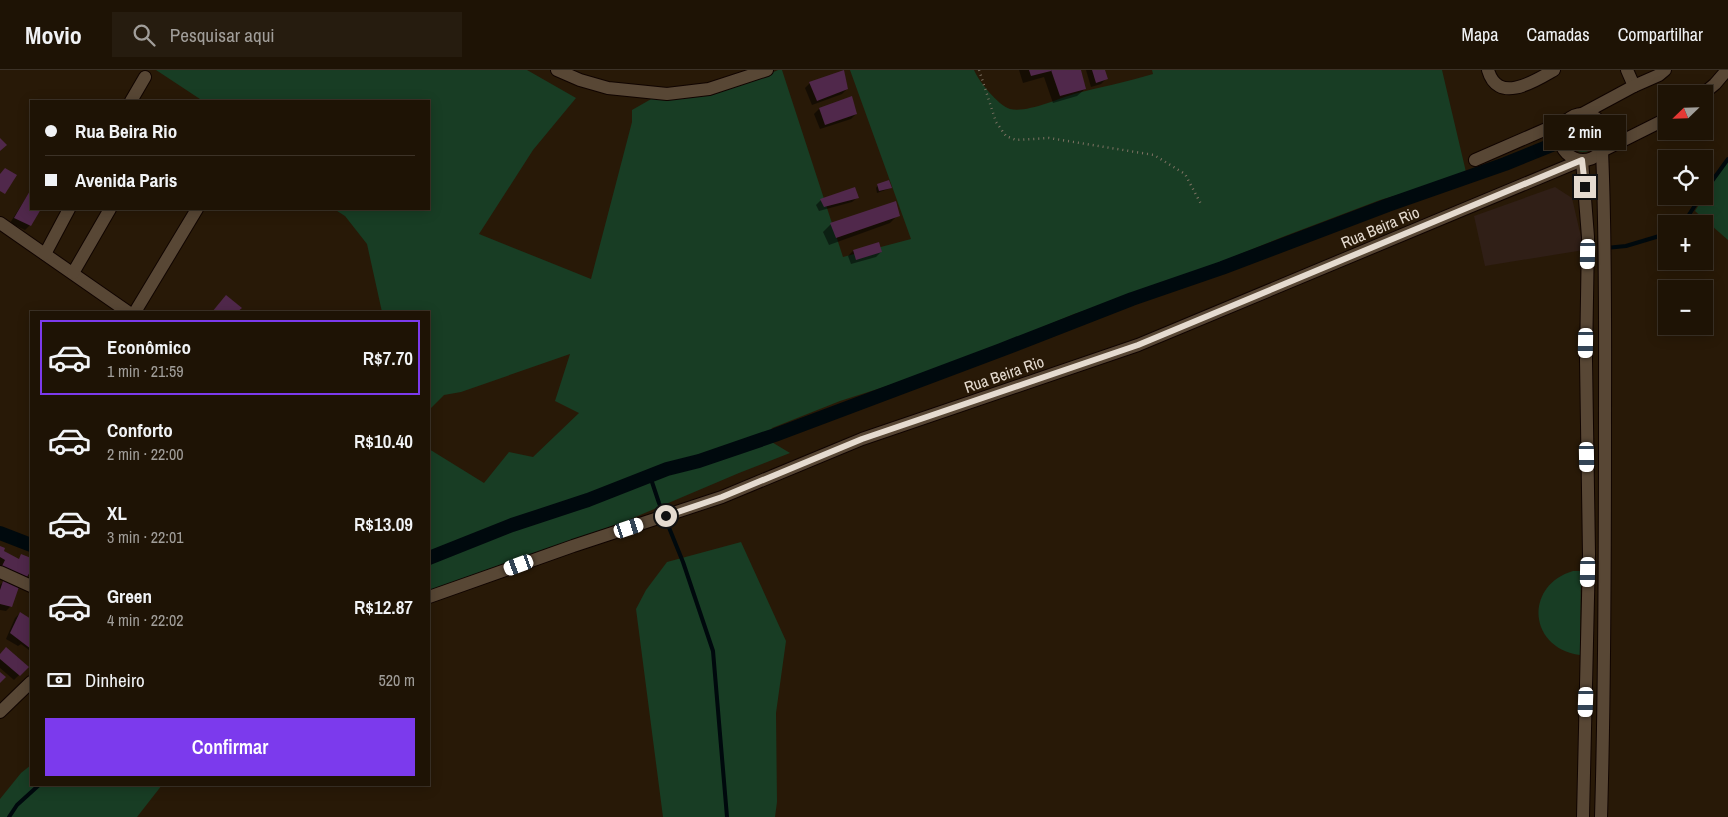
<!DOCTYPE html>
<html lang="pt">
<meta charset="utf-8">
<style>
body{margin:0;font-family:"Archivo Narrow",sans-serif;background:#261c0f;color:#f1f3f6;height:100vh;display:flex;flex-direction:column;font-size:19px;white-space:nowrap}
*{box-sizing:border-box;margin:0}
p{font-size:16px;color:#a19e9a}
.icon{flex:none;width:28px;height:28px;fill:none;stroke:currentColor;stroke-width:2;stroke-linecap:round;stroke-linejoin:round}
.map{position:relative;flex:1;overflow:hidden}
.details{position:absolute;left:30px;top:241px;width:400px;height:475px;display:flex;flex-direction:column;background:#1e1305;border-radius:0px;box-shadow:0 2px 12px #0003,0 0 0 1px #3c3227}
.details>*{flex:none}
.banner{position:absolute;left:30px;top:30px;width:400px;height:110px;border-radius:0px;box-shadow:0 2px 12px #0003,0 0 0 1px #3c3227;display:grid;align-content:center;height:110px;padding:0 15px;background:#1e1305}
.needle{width:32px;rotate:247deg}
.controls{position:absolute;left:1658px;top:15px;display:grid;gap:10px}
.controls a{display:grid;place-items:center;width:55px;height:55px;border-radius:0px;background:#1e1305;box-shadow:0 2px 12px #0003,0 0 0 1px #3c3227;font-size:25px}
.end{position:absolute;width:22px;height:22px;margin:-11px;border:6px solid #e5dbd0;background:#111;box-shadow:0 0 0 2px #111}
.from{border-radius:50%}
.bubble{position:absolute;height:35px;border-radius:0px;background:#1e1305;box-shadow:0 2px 12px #0003,0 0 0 1px #3c3227;font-size:16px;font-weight:600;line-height:35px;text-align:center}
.car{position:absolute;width:15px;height:30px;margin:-15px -8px;border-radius:6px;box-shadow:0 0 4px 1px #0007;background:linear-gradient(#fff 24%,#345 0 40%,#fff 0 76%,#345 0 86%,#fff 0)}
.banner b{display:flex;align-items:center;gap:18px;height:48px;font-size:19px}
.banner b+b{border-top:1px solid #3c3227}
.banner i{width:12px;height:12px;background:#f1f3f6}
ul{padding:9px 0 0;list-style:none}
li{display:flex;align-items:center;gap:15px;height:75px;margin:0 10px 8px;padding:0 5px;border:2px solid transparent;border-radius:0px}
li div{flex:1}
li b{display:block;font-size:19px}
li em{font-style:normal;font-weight:600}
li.on{border-color:#7c3aed}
li>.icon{width:45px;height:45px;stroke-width:1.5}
.pay{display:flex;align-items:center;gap:12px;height:55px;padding:0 15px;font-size:19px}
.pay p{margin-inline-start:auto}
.action{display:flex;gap:10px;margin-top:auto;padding:10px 15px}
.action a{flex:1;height:58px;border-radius:0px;background:#7c3aed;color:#fff;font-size:20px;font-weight:600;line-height:58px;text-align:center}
header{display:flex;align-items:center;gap:30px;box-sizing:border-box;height:70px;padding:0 25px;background:#1e1305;border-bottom:1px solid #3c3227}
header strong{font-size:24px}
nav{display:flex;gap:28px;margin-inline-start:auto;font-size:18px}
.search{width:350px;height:45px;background:#261c0f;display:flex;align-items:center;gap:12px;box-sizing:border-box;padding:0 18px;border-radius:0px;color:#a19e9a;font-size:19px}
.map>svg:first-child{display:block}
.industrial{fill:#301f17}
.green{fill:#183d24}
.shadow{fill:#0007}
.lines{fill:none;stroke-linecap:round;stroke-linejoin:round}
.stream{stroke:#00090d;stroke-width:4}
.canal{stroke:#00090d;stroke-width:14}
.building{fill:#50284b}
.minor-casing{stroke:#100400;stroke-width:14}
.path{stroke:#7f7364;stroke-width:2.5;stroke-dasharray:1 4;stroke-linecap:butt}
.minor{stroke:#584735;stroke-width:12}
.route{stroke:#e5dbd0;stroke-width:6}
.labels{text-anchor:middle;stroke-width:4;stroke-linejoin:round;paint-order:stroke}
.street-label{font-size:16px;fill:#e5dbd0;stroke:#281907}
</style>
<header>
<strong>Movio</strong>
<div class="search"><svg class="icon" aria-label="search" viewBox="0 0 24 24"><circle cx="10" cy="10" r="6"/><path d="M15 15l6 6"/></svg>Pesquisar aqui</div>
<nav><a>Mapa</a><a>Camadas</a><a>Compartilhar</a></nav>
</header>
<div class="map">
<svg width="1728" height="747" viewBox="0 0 1728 747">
<rect width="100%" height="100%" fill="#281907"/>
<path class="industrial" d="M1555,117l17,11 12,52 -99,16 -11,-50z"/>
<g class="green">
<path d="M156,0h371l49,28 -43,52 -54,84 112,45 41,-157v-12l28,-16 107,-19 11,-5h4l61,187 68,-18 -61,-169h124c5,12 24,35 36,39 17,4 47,-10 64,-15 26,-7 53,-12 79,-20l-1,-4h290l24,102 -14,7 -72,21 -95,36 -114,46 -97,32 -84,35 -78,29 -72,23 -68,27 -3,6 5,5 -4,2 20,12 -51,20 -113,48 -197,71v-143l55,34 25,-31 24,5 46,-44 -24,-12 15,-47 -109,38 -17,3 -15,15v-98h-47l-15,-68 -22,-28 -11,-7h95v-108h-226z"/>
<circle cx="1583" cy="66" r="16"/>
<path d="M1728,89v81l-33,-29z"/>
<path d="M741,472l45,99 -10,72 1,89 -2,15h-112l-27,-208 10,-19 21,-28z"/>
<path d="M1573,501h8l-1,84c-51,-6 -57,-69 -7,-84z"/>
<path d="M31,695v20h131l-25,32h-137v-18l21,-26z"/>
</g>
<g class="shadow">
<path d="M1019,0h61l5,19 -8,7 -24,7 -9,-26 -21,6z"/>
<path d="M1086,0h18l2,9 -5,5 -10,3z"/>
<path d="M810,13l37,6 -5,5 -30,11 -7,-17z"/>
<path d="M819,39l37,5 -5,5 -31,10 -6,-15z"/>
<path d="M878,115l13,3 -14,5 -1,-5z"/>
<path d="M31,120v19h9l-10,16 -5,5 -15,-7z"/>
<path d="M857,128l-5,4 -33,9 -3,-6 5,-5z"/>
<path d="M898,145l-8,8 -61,22 -6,-13 8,-8z"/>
<path d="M878,174l3,8 -5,5 -25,7 -3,-8 5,-5z"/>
<path d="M0,478l2,4 16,8 4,-4 9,3v14l-4,4 -27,-11z"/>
<path d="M3,512l8,24 -5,5 -6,-1v-25z"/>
<path d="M20,543l11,7v27l-2,3 -8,-6 -3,2 -12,-7 9,-21z"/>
<path d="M0,586l27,11 -13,13 -14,-12z"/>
</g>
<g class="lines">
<g class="stream">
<path d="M1594,58l6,22"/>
<path d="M1704,122l24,-33"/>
<path d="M1683,154l18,-28"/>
<path d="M1606,178l20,-2 40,-12"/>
<path d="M650,406l9,27 24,59 30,89 14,166"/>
<path d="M9,747l8,-12 22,-20"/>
</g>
<g class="canal">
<path d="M0,463l31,12"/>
<path d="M429,488l83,-33 76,-25 79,-31 32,-8 76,-26 226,-85 131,-51 90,-31 166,-63 117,-41 89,-36"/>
</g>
</g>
<g class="building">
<path d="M844,0l4,19 -31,12 -8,-19z"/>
<path d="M1029,0h22v1l-20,5z"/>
<path d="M1051,0h30l5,19 -26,7z"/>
<path d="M1092,0h13l3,9 -12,4z"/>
<path d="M852,26l5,18 -32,11 -6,-17z"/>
<path d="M0,68l7,7 -7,6z"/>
<path d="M5,98l12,7 -12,19 -5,-3v-17z"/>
<path d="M889,110l3,8 -13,3 -2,-7z"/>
<path d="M855,117l4,11 -35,9 -4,-8z"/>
<path d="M31,119v20h10l-10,17 -17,-8z"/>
<path d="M896,131l4,15 -64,22 -6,-15z"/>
<path d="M879,172l3,10 -26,8 -3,-10z"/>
<path d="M226,225l16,13 -5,4h-25z"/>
<path d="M0,476l5,2 -1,3 15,8 2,-5 10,4v14h-1l-3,5 -25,-11 3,-6 -5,-3z"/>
<path d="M3,511l17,3 -8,23 -12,-3v-14z"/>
<path d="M20,542l11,7v30l-21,-16z"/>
<path d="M6,577l23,20 -9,9 -20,-17v-5z"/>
<path d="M0,602l6,5 -6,6z"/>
</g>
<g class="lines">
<g class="minor-casing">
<g id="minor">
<path d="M557,0l23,10 28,8 59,6 42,-5 58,-19"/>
<path d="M1488,0c10,35 47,11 66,0"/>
<path d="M1627,0l7,16"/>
<path d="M1703,24l12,-10 12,-14"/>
<path d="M131,31l14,-24"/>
<circle cx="1583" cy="67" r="23"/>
<path d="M1582,44l52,-28 25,-11 6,-5"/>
<path d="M1602,81l64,-32"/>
<path d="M1475,90l92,-40"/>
<path d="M1582,90l6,77 -2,123 3,194 -6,263"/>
<path d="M0,153l128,89"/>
<path d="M45,184l24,-45"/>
<path d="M73,203l37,-64"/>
<path d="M135,242l62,-103"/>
<path d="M0,502l31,14"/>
<path d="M429,527l144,-51 149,-49 140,-58 276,-94 444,-185"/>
<path d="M0,642l31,-30"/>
<path d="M1601,747c4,-131 4,-262 4,-393 0,-91 1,-182 -3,-273"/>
</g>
</g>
<g class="path">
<path d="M979,0l17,52 10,14 10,4 33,-2 105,17 31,19 16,30"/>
<path d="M1683,24l8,-5"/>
</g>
<use href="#minor" class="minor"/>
</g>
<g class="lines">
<path class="route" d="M666,446l56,-19 140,-58 276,-94 444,-185 3,27"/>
</g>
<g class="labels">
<g class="street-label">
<text transform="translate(1380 157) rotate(-23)" y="6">Rua Beira Rio</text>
<text transform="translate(1004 304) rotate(-19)" y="6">Rua Beira Rio</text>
</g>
</g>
</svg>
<div class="controls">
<a><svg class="needle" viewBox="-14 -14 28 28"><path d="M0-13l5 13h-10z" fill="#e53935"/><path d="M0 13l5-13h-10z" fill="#a19e9a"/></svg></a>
<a><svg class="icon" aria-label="locate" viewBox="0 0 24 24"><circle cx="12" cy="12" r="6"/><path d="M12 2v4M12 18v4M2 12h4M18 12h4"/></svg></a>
<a>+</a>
<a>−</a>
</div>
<i class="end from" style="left:666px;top:446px"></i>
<i class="end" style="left:1585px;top:117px"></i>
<div class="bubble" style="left:1544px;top:45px;width:82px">2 min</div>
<i class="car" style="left:1588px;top:184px;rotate:181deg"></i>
<i class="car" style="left:1586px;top:273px;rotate:181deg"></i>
<i class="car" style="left:1587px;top:387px;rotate:179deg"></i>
<i class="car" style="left:629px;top:458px;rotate:72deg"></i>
<i class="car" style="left:519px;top:495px;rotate:250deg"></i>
<i class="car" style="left:1588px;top:502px;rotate:181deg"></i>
<i class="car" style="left:1586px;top:632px;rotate:182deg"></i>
<div class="banner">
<b><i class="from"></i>Rua Beira Rio</b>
<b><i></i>Avenida Paris</b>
</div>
<section class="details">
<ul>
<li class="on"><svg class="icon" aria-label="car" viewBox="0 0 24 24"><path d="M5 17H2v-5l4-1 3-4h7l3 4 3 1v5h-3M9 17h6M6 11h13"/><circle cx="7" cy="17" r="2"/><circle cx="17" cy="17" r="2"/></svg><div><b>Econômico</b><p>1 min · 21:59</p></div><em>R$7.70</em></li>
<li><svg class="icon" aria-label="car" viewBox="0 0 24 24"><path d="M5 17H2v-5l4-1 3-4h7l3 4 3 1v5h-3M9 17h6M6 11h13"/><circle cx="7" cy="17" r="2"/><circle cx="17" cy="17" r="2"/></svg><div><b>Conforto</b><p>2 min · 22:00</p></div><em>R$10.40</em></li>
<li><svg class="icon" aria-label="car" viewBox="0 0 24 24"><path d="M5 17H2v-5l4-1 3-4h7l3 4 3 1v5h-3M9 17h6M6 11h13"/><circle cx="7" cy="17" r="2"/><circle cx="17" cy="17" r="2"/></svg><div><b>XL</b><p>3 min · 22:01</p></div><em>R$13.09</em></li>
<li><svg class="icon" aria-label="car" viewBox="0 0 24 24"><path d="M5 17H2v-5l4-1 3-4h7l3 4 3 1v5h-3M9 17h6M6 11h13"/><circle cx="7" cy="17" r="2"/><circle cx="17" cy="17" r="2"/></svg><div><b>Green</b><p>4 min · 22:02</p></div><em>R$12.87</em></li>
</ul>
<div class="pay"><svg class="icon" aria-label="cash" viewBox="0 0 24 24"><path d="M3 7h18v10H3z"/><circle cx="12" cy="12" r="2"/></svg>Dinheiro<p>520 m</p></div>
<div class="action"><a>Confirmar</a></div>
</section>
</div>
